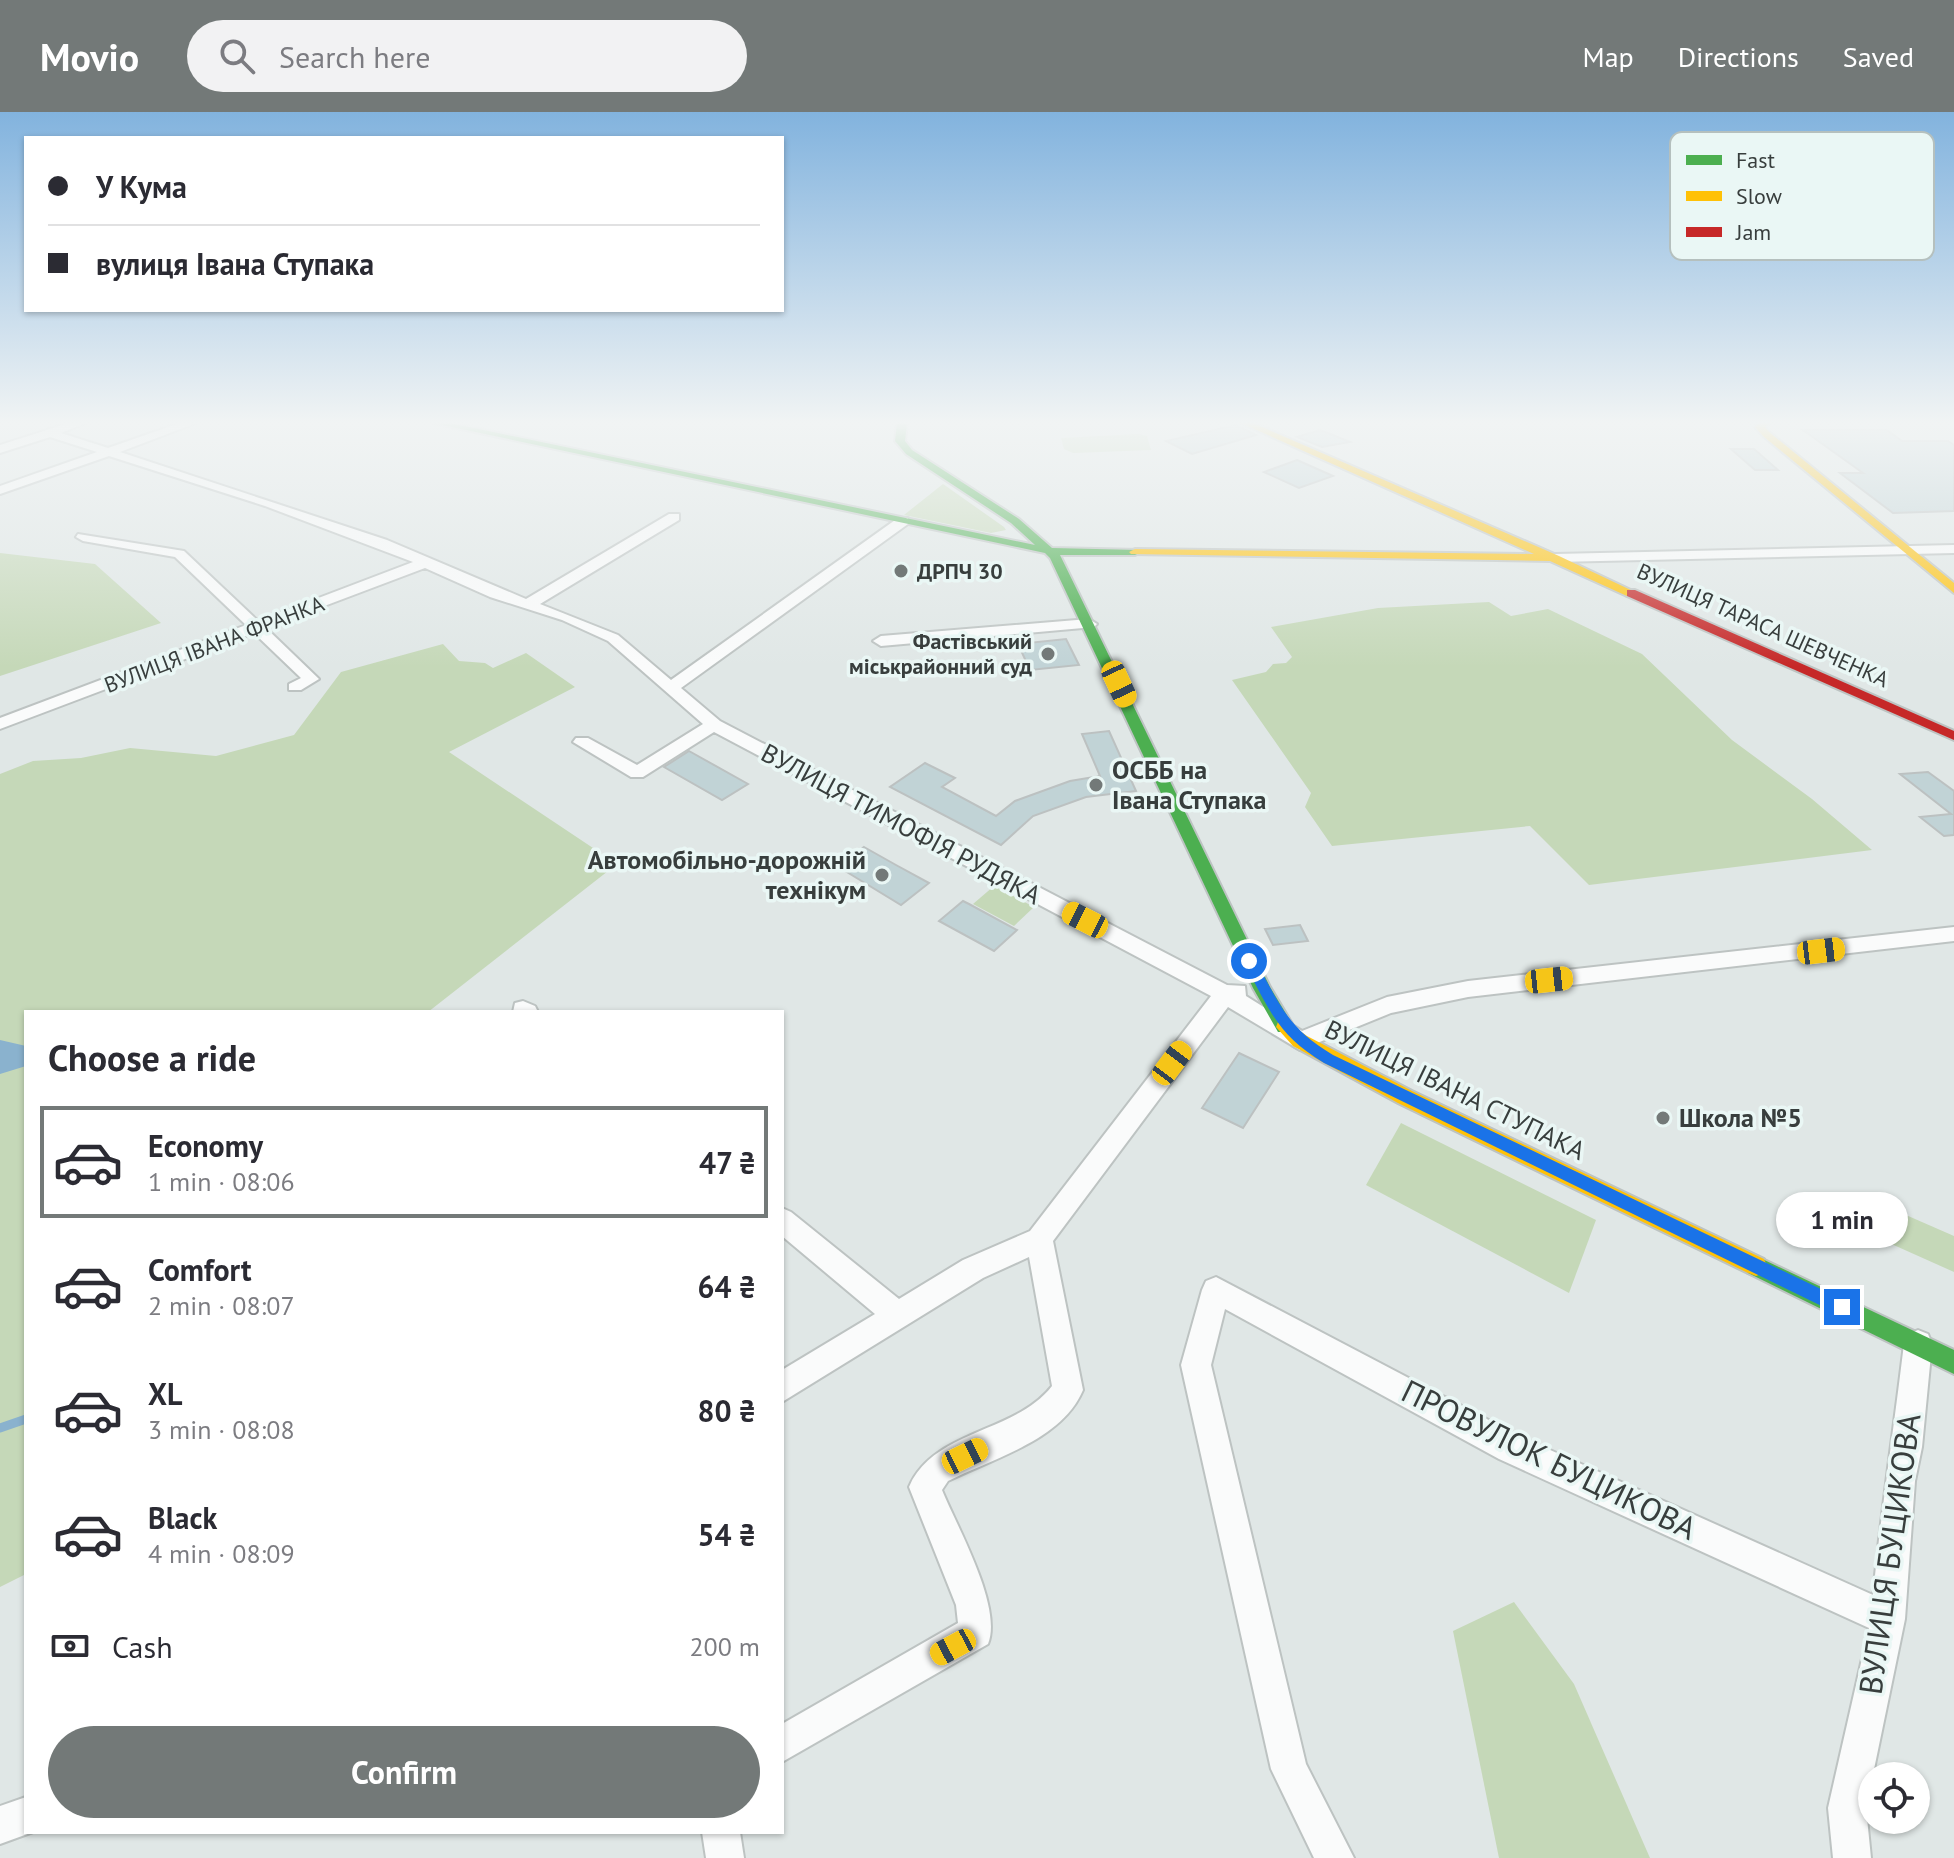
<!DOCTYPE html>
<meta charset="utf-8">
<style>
body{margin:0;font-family:"PT Sans",sans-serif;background:#f2f2f3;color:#2b2b33;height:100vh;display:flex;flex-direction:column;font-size:30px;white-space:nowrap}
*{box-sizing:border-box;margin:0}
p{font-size:26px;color:#7c7c81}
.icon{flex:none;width:44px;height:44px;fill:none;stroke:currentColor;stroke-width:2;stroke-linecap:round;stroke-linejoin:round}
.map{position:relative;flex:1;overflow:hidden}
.side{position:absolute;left:24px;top:898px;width:760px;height:824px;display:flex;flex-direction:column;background:#fff;border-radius:0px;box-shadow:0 2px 6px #0004}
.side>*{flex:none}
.hud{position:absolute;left:24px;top:24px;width:760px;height:176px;border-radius:0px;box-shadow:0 2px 6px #0004;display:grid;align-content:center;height:176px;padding:0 24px;background:#fff}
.fabs{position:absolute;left:1858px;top:1650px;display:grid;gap:16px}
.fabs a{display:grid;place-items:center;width:72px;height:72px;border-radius:50%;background:#fff;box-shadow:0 2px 6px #0004;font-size:40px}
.end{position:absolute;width:36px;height:36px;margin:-18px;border:10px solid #1a73e8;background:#fff;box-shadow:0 0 0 4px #fff}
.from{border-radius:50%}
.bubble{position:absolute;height:56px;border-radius:28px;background:#fff;box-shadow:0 2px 6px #0004;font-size:26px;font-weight:700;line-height:56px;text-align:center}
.car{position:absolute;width:24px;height:48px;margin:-24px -12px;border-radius:10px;box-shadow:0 0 6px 2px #0007;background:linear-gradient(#f5c518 24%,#345 0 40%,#f5c518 0 76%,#345 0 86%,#f5c518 0)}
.hud b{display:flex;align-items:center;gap:28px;height:76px;font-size:30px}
.hud b+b{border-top:2px solid #e1e1e2}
.hud i{width:20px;height:20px;background:#2b2b33}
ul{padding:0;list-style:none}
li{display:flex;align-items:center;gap:24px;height:112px;margin:0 16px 12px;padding:0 8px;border:4px solid transparent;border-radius:0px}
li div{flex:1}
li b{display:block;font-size:30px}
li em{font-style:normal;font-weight:700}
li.current{border-color:#737978}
li>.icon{width:72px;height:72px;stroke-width:1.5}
h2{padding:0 24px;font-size:36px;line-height:96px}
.pay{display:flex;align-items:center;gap:20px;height:88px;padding:0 24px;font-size:30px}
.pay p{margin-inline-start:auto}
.action{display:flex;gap:16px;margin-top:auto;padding:16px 24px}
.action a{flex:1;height:92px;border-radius:48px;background:#737978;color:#fff;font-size:32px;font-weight:700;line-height:92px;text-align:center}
header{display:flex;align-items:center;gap:48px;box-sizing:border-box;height:112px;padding:0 40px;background:#737978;color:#fff}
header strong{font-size:38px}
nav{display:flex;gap:44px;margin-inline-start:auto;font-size:28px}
.search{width:560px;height:72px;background:#f2f2f3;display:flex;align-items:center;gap:20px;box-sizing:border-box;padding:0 28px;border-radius:44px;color:#7c7c81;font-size:30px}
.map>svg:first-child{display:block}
.green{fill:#c5d8b8}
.water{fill:#8ab2ce}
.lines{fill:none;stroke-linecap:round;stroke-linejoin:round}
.stream{stroke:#8ab2ce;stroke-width:9}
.building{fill:#c1d3d6;stroke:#bcc1c1;stroke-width:2}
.street-casing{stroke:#bdc3c2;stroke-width:4}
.fast-casing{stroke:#bdc3c2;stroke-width:4}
.slow-casing{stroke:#bdc3c2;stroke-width:4}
.jam-casing{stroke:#bdc3c2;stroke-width:4}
.street{fill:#fafbfb;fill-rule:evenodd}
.fast{fill:#4caf50;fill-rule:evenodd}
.slow{fill:#ffc107;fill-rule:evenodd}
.jam{fill:#c62828;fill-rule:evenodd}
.route{fill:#1a73e8}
.poi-dot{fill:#737978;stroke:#eaf7f5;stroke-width:3}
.labels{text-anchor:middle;stroke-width:7;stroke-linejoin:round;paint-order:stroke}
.far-poi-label{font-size:22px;font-weight:bold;fill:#383e3d;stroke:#eaf7f5;text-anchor:start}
.far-street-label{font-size:22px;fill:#383e3d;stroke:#eaf7f5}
.poi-label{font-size:26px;font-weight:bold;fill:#383e3d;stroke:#eaf7f5;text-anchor:start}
.street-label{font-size:26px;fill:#383e3d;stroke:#eaf7f5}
.near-street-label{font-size:32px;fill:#383e3d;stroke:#eaf7f5}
.key{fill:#eaf7f5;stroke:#b5c0be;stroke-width:2}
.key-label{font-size:22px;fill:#383e3d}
</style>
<header>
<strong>Movio</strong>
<div class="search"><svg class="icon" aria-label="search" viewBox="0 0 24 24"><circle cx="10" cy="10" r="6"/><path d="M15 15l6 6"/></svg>Search here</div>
<nav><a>Map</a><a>Directions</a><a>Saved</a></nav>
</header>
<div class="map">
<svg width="1954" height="1746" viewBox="0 0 1954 1746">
<rect width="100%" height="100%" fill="#e0e7e6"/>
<g class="green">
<path d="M1139,322l8,2 4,14 -78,3 -9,-4 -3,-11z"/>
<path d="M943,372l61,43 2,3 -15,3 -87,-18z"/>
<path d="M0,441l95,11 66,59 -161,53z"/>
<path d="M1489,490l22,14 37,-7 94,45 90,86 80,59 60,51 -283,35 -59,-59 -198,20 -27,-39 6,-14 -79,-113 34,-8 7,-8 13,-1 6,-6 -21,-30 107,-19z"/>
<path d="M443,532l16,17 26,2 8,5 33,-15 49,34 -126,65 168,112 -189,148h-402v562l-26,13v-813l33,-13 48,-3 49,-10 86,8 78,-21 47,-63z"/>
<path d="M994,774l40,21 -20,19 -41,-22z"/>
<path d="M1401,1011l195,97 -27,73 -203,-108z"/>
<path d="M1883,1093l71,31v36l-76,-34z"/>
<path d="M1514,1490l60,82 76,174h-151l-46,-227z"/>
</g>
<path class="water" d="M0,928l26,6v20l-26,8z"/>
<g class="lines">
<path class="stream" d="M0,1316l26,-9"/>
</g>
<g class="building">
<path d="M1236,313l20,10 -64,19 -26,-13z"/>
<path d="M1320,318l30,12 -28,5 -25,-10z"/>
<path d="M1803,318h84l15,11h46l6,4v66l-61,2 -53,-40h23z"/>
<path d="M1731,337h23l24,21h-23z"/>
<path d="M1297,348l36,16 -34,12 -35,-16z"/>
<path d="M1066,527l13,26 -49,5 -12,-26z"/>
<path d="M1109,619l27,60 -50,6 -53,19 -32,29 -111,-58 35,-24 30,15 -13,9 54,29 19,-15 55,-20 30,-5 -18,-42z"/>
<path d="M689,639l59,33 -26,16 -58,-33z"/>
<path d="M1928,660l26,19v44l-10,1 -24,-19 31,-3 -51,-40z"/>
<path d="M864,735l32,18 33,18 -28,22 -64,-39z"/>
<path d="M963,789l6,3 48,26 -23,21 -55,-30z"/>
<path d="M1300,813l8,16 -35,4 -8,-16z"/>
<path d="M1239,941l40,19 -36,56 -41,-20z"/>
</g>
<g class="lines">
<g class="street-casing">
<g id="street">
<path d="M69,311h17l-25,10 47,15 72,-25h16l-76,29 267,88 139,59 143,-85h10v6l-139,84 78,31 53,45 227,-162h10v6l-227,164 39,33 507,264 18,1 1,10 56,35 85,-34 81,-16 486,-54v14l-486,56 -77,16 -91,37 -72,-43 -175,234 30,149c-21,50 -89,68 -135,91l-6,9c15,37 61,117 46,154l-206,118v-38l176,-101 -2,-18 -47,-118c24,-57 107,-54 143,-101l-23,-129 -46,21 -201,124v-32l93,-56 -93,-78v-28l9,4 108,87 64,-39 67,-29 181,-235 -497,-264 -71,45h-12l-58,-35 3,-4h12l49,27 66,-41 -95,-83 -46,-21 -72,-23 -65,-29 -159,60 53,51 -18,11h-12v-6l12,-6 -47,-45 -254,96v-11l246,-93 -71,-68 -92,-16 -7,-4 2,-3 106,17 74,70 155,-59 -148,-56 -156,-50 -109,38v-8l97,-34 -47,-15 -50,16v-8z"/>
<path d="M1954,433v8l-399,9 -7,-4 7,-4z"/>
<path d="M1089,507l8,5 -3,3 -213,19 -8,-5 8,-5z"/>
<path d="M523,889l12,5 3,6h-25l2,-9z"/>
<path d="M1216,1165l305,160 352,158c8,-84 21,-167 31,-251l4,-10 10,-4 10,4 4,10 -10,103 -7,34 -10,138 -39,189 5,50h-38l-5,-50 41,-180 -370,-169 -274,-150 -14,56 95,399 48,94h-40l-43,-89 -90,-404 21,-75 4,-9z"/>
<path d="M26,1685v35h7l-33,12v-38z"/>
<path d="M702,1720h38l4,26h-38z"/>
</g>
</g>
<g class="fast-casing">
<g id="fast">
<path d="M433,311h17l585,122 -24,-22 -105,-69 -11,-13 2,-18h10l-2,18 7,9 107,69 33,29 87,2 2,2 -6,3h-75l210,432 24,40 -2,5h-14l-25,-44 -203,-430 -5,-5z"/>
<path d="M1756,1144l198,94v24l-206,-101 -3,-7 3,-7z"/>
</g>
</g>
<g class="slow-casing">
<g id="slow">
<path d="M1241,311h12l306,133 78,37 -10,3 -77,-35 -419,-7 -2,-2 6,-3 399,5z"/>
<path d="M1759,311h11l-5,4 4,5 185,151v10l-191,-157 -8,-9z"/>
<path d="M1285,908l22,16 105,55 352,168 3,7 -3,7 -8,3 -8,-3 -350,-170 -105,-57 -17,-19 2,-5z"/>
</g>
</g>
<g class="jam-casing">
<path id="jam" d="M1627,478h8l319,141v9l-327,-144z"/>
</g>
<use href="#street" class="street"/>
<use href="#fast" class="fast"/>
<use href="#slow" class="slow"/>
<use href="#jam" class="jam"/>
</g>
<linearGradient id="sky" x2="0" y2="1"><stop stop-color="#82b3de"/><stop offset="0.56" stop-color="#f1f4f4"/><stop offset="1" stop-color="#f1f4f4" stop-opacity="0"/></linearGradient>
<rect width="1954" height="555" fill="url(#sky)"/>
<path class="route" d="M1249,844l5,2c26,46 32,69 79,97l515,247v11h-12l-512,-250c-48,-29 -55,-55 -81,-102z"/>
<g class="poi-dot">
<circle cx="901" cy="459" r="8"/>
<circle cx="1048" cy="542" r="8"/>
<circle cx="1096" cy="673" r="8"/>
<circle cx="882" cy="763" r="8"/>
<circle cx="1663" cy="1006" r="8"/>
</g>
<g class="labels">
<g class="far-poi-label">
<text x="917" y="467">ДРПЧ 30</text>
<text x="1032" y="537" text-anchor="end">Фастівський<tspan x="1032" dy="25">міськрайонний суд</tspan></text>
</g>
<g class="far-street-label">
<text transform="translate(1763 513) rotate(24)" y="8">ВУЛИЦЯ ТАРАСА ШЕВЧЕНКА</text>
<text transform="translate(214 532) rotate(-21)" y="8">ВУЛИЦЯ ІВАНА ФРАНКА</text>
</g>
<g class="poi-label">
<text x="1112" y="667">ОСББ на<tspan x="1112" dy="30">Івана Ступака</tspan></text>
<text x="866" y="757" text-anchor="end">Автомобільно-дорожній<tspan x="866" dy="30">технікум</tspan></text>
<text x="1679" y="1015">Школа №5</text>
</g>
<g class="street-label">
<text transform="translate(901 712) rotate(28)" y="9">ВУЛИЦЯ ТИМОФІЯ РУДЯКА</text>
<text transform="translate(1455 978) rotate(26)" y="9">ВУЛИЦЯ ІВАНА СТУПАКА</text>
</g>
<g class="near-street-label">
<text transform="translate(1549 1348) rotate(26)" y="11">ПРОВУЛОК БУЦИКОВА</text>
<text transform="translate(1890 1442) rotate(-82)" y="11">ВУЛИЦЯ БУЦИКОВА</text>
</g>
</g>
<rect x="1670" y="20" width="264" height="128" rx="12" class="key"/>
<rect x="1686" y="43" width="36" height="10" fill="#4caf50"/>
<rect x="1686" y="79" width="36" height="10" fill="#ffc107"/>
<rect x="1686" y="115" width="36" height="10" fill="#c62828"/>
<g class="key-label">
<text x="1736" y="56">Fast</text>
<text x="1736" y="92">Slow</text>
<text x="1736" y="128">Jam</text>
</g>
</svg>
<div class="fabs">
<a><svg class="icon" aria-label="locate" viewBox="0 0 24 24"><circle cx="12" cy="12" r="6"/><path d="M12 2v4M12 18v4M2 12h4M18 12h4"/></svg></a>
</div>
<i class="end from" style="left:1249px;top:849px"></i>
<i class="end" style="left:1842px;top:1195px"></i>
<div class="bubble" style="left:1776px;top:1080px;width:132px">1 min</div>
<i class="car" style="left:1119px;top:572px;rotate:155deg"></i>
<i class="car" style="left:1085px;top:808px;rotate:297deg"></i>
<i class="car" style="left:1821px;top:839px;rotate:83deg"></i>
<i class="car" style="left:1549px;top:868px;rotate:84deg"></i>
<i class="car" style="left:1172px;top:951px;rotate:37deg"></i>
<i class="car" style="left:965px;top:1344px;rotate:64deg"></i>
<i class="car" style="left:953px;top:1535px;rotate:242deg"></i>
<div class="hud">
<b><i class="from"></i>У Кума</b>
<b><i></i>вулиця Івана Ступака</b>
</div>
<section class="side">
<h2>Choose a ride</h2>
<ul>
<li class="current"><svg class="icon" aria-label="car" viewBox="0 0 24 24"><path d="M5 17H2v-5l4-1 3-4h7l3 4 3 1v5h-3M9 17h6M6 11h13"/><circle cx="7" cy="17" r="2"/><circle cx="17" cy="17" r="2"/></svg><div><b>Economy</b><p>1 min · 08:06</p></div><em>47 ₴</em></li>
<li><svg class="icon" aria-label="car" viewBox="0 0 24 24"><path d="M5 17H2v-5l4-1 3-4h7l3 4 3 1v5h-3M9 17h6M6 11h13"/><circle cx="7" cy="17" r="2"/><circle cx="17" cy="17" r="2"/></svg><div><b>Comfort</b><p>2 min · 08:07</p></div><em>64 ₴</em></li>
<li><svg class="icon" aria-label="car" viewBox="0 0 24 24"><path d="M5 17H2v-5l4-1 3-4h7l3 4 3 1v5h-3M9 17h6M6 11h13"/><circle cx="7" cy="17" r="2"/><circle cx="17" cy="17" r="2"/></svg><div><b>XL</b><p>3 min · 08:08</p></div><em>80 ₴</em></li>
<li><svg class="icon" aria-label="car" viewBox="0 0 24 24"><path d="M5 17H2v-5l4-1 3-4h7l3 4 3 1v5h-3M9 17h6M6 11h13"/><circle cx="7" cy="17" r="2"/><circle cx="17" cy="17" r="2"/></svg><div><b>Black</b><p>4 min · 08:09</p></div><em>54 ₴</em></li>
</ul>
<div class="pay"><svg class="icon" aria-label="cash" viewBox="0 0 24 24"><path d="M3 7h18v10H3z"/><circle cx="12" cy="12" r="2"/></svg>Cash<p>200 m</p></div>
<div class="action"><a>Confirm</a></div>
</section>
</div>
